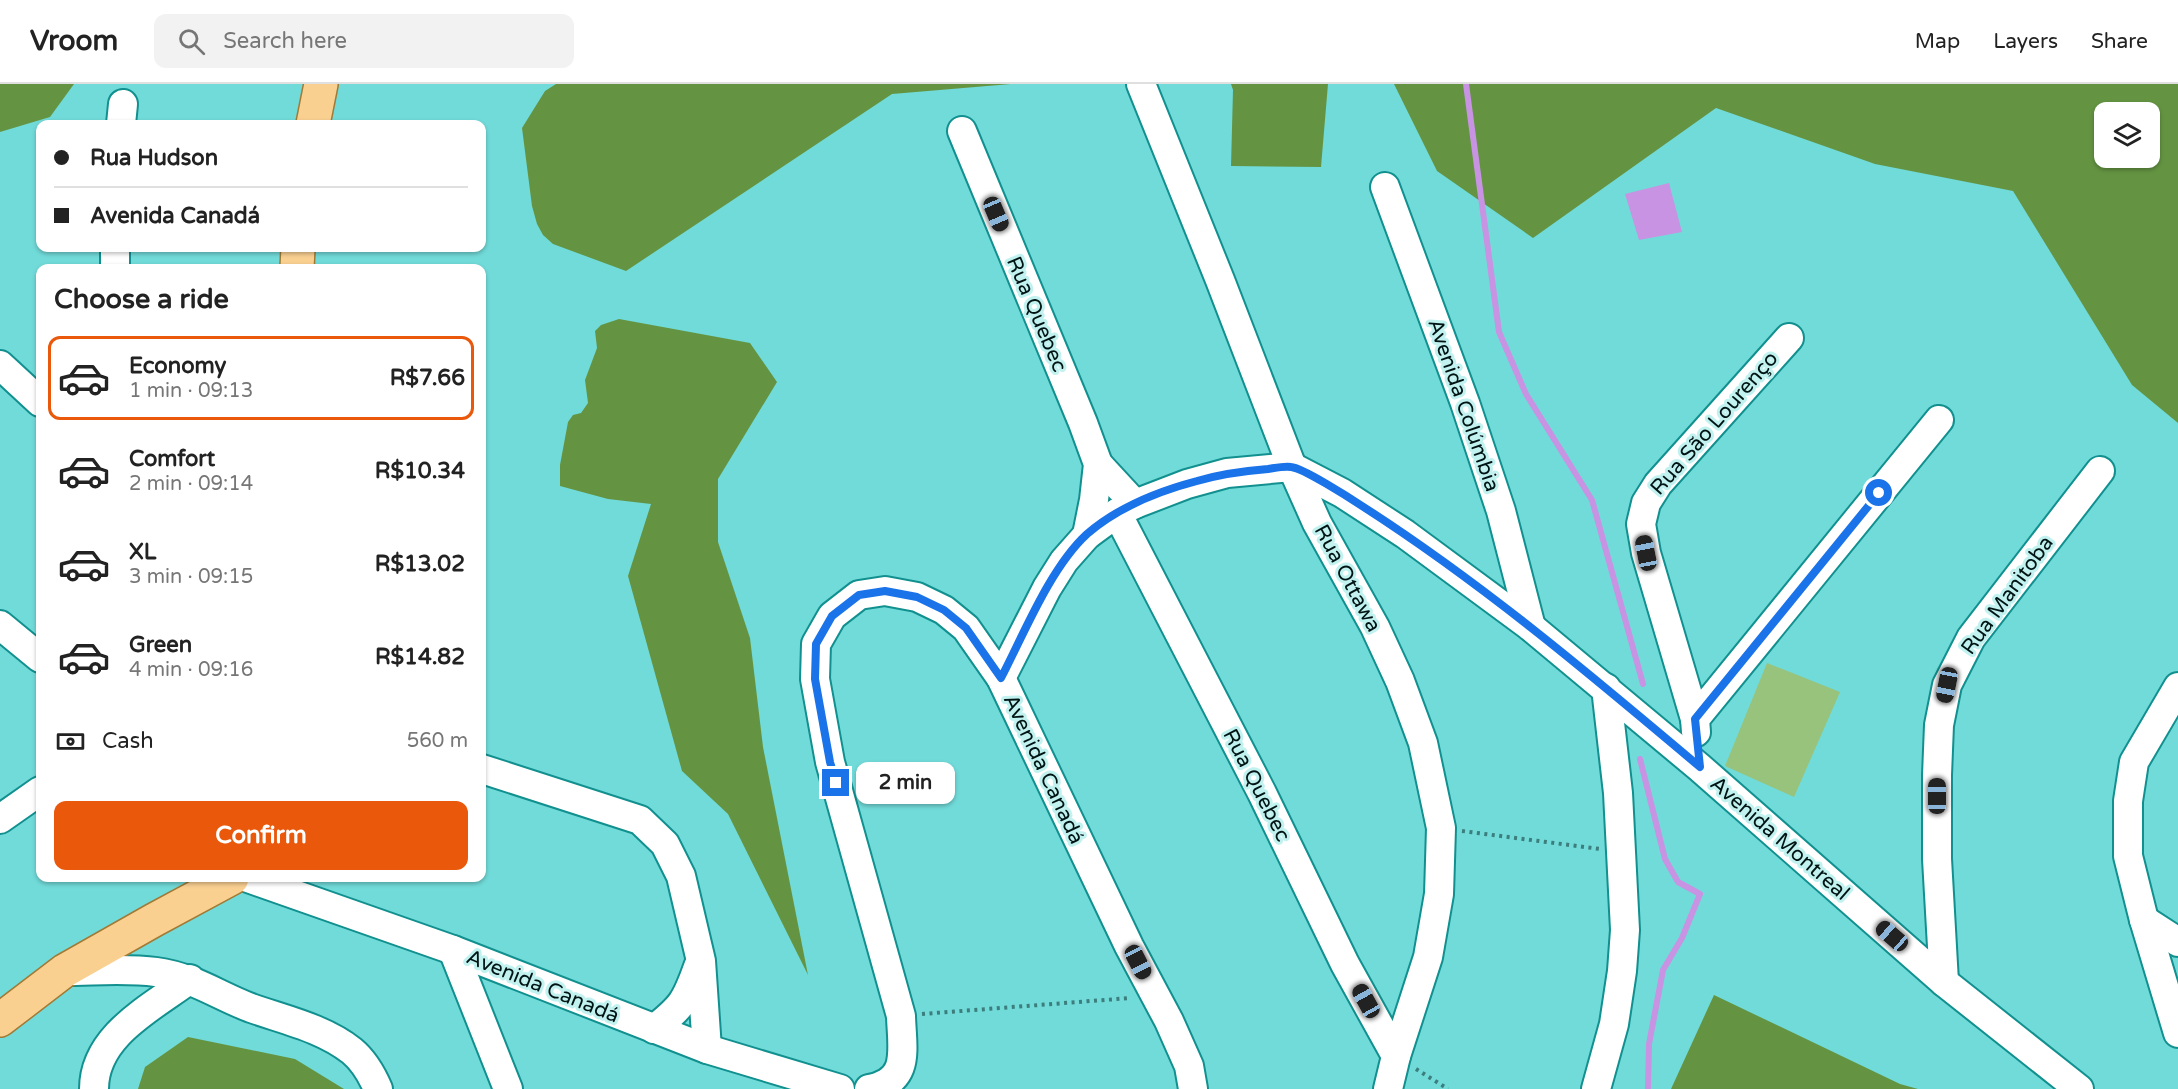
<!DOCTYPE html>
<meta charset="utf-8">
<style>
body{margin:0;font-family:"Varela Round",sans-serif;background:#f2f2f2;color:#222;height:100vh;display:flex;flex-direction:column;font-size:22px;white-space:nowrap}
*{box-sizing:border-box;margin:0}
p{font-size:20px;color:#767676}
.icon{flex:none;width:33px;height:33px;fill:none;stroke:currentColor;stroke-width:2;stroke-linecap:round;stroke-linejoin:round}
.map{position:relative;flex:1;overflow:hidden}
.side{position:absolute;left:36px;top:180px;width:450px;height:618px;display:flex;flex-direction:column;background:#fff;border-radius:12px;box-shadow:0 2px 4px #0004}
.side>*{flex:none}
.top-card{position:absolute;left:36px;top:36px;width:450px;height:132px;border-radius:12px;box-shadow:0 2px 4px #0004;display:grid;align-content:center;height:132px;padding:0 18px;background:#fff}
.buttons{position:absolute;left:2094px;top:18px;display:grid;gap:12px}
.buttons a{display:grid;place-items:center;width:66px;height:66px;border-radius:12px;background:#fff;box-shadow:0 2px 4px #0004;font-size:30px}
.end{position:absolute;width:27px;height:27px;margin:-14px;border:8px solid #1a73e8;background:#fff;box-shadow:0 0 0 3px #fff}
.from{border-radius:50%}
.bubble{position:absolute;height:42px;border-radius:12px;background:#fff;box-shadow:0 2px 4px #0004;font-size:20px;font-weight:700;line-height:42px;text-align:center}
.car{position:absolute;width:18px;height:36px;margin:-18px -9px;border-radius:8px;box-shadow:0 0 4px 2px #0007;background:linear-gradient(#222 24%,#8ab4d8 0 40%,#222 0 76%,#8ab4d8 0 86%,#222 0)}
.top-card b{display:flex;align-items:center;gap:21px;height:57px;font-size:22px}
.top-card b+b{border-top:2px solid #e0e0e0}
.top-card i{width:15px;height:15px;background:#222}
ul{padding:0;list-style:none}
li{display:flex;align-items:center;gap:18px;height:84px;margin:0 12px 9px;padding:0 6px;border:3px solid transparent;border-radius:12px}
li div{flex:1}
li b{display:block;font-size:22px}
li em{font-style:normal;font-weight:700}
li.active{border-color:#ea580c}
li>.icon{width:54px;height:54px;stroke-width:1.5}
h2{padding:0 18px;font-size:27px;line-height:72px}
.pay{display:flex;align-items:center;gap:15px;height:66px;padding:0 18px;font-size:22px}
.pay p{margin-inline-start:auto}
.action{display:flex;gap:12px;margin-top:auto;padding:12px 18px}
.action a{flex:1;height:69px;border-radius:12px;background:#ea580c;color:#fff;font-size:24px;font-weight:700;line-height:69px;text-align:center}
header{display:flex;align-items:center;gap:36px;box-sizing:border-box;height:84px;padding:0 30px;background:#fff;border-bottom:2px solid #e0e0e0}
header strong{font-size:28px}
nav{display:flex;gap:33px;margin-inline-start:auto;font-size:21px}
.search{width:420px;height:54px;background:#f2f2f2;display:flex;align-items:center;gap:15px;box-sizing:border-box;padding:0 21px;border-radius:12px;color:#767676;font-size:22px}
.map>svg:first-child{display:block}
.green{fill:#97c37c}
.forest{fill:#649442;fill-rule:evenodd}
.water{fill:#c893e2}
.lines{fill:none;stroke-linecap:round;stroke-linejoin:round}
.stream{stroke:#c893e2;stroke-width:6}
.minor-casing{stroke:#11908f;stroke-width:32}
.major-casing{stroke:#a17a36;stroke-width:36}
.path{stroke:#3c7e7d;stroke-width:4;stroke-dasharray:3 4.5;stroke-linecap:butt}
.minor{stroke:#fff;stroke-width:28}
.major{stroke:#fad091;stroke-width:33}
.route{stroke:#1a73e8;stroke-width:8}
.labels{text-anchor:middle;stroke-width:6;stroke-linejoin:round;paint-order:stroke}
.street-label{font-size:21px;fill:#001414;stroke:#c2f2f0}
</style>
<header>
<strong>Vroom</strong>
<div class="search"><svg class="icon" aria-label="search" viewBox="0 0 24 24"><circle cx="10" cy="10" r="6"/><path d="M15 15l6 6"/></svg>Search here</div>
<nav><a>Map</a><a>Layers</a><a>Share</a></nav>
</header>
<div class="map">
<svg width="2178" height="1005" viewBox="0 0 2178 1005">
<rect width="100%" height="100%" fill="#71dbd9"/>
<path class="green" d="M1767,579l73,29 -46,105 -69,-31z"/>
<g class="forest">
<path d="M0,0h74l-24,33 -50,15z"/>
<path d="M556,0h455l-119,10 -266,177 -73,-27 -10,-9 -6,-11 -5,-18 -10,-78 23,-37z"/>
<path d="M1231,0h97l-7,83 -90,-1 2,-76z"/>
<path d="M1394,0h784v339l-46,-38 -119,-194 -138,-27 -159,-56 -183,130 -96,-67zM2104,28h46v46h-46z"/>
<path d="M619,235l131,24 27,39 -59,97v63l32,96 13,109 45,228 -80,-161 -46,-43 -54,-195 23,-72 -43,-5 -48,-13v-21l8,-43 5,-7 8,-2 7,-10 -3,-23 12,-32 -2,-17 6,-6z"/>
<path d="M1714,911l186,89 18,5h-247z"/>
<path d="M188,953l107,22 49,30h-206l7,-22z"/>
</g>
<path class="water" d="M1669,99l13,49 -43,8 -14,-46z"/>
<g class="lines">
<g class="stream">
<path d="M1466,0l33,248 27,62 66,106 51,184"/>
<path d="M1640,675l25,100 13,23 22,12 -18,44 -19,32 -14,74 -1,45"/>
</g>
<g class="minor-casing">
<g id="minor">
<path d="M1141,0l79,196 72,187 25,56 58,104 25,54 23,62 18,85 -2,66 -11,63 -32,99 -8,33"/>
<path d="M121,40l2,-20"/>
<path d="M962,47l121,292 15,41 -4,36 -7,35"/>
<path d="M1385,103l80,216 36,108 30,116"/>
<path d="M115,184v-20"/>
<path d="M0,281l40,37"/>
<path d="M1098,380l37,40"/>
<path d="M1117,429l145,280 83,171 51,92"/>
<path d="M0,541l40,33"/>
<path d="M1001,594l46,-90 17,-27 23,-26 30,-22 18,-9 52,-20 40,-11 65,-6 50,26 63,41 126,93 168,140 245,215 135,107"/>
<path d="M2178,603l-44,75 -6,39v55l16,64 34,113"/>
<path d="M1695,635l-49,-166 -5,-29 5,-21 12,-19 131,-146"/>
<path d="M1696,648l-1,-13 244,-299"/>
<path d="M482,685l158,51 25,24 16,32 20,85 6,88"/>
<path d="M0,735l40,-28"/>
<path d="M248,794l205,72 254,99 133,40"/>
<path d="M2144,836l34,22"/>
<path d="M453,866l55,139"/>
<path d="M64,887c31,0 62,-3 92,1 37,5 61,23 95,36 34,12 72,20 101,43 12,10 20,24 26,38"/>
<path d="M1944,898l-7,-123v-84l2,-50 8,-40 24,-47 129,-167"/>
<path d="M654,945c28,-22 32,-28 44,-62"/>
<path d="M94,1005c0,-54 59,-82 96,-110"/>
<path d="M869,1005c42,-8 33,-39 32,-73l-71,-254 -15,-83 1,-35 16,-28 27,-21 26,-4 32,6 27,13 22,18 35,50 128,268 40,75 20,45 4,23"/>
<path d="M1596,1005l18,-65 8,-53 3,-41 -7,-137 -12,-105"/>
</g>
</g>
<g class="major-casing">
<g id="major">
<path d="M313,40l8,-40"/>
<path d="M297,184l1,-20"/>
<path d="M0,936l64,-49 90,-51 78,-42"/>
</g>
</g>
<g class="path">
<path d="M1462,747l138,18"/>
<path d="M922,930l208,-16"/>
<path d="M1416,985l32,20"/>
</g>
<use href="#minor" class="minor"/>
<use href="#major" class="major"/>
</g>
<g class="lines">
<path class="route" d="M836,699l-6,-21 -15,-83 1,-35 16,-28 27,-21 26,-4 32,6 27,13 22,18 35,50c23,-44 49,-110 86,-144 30,-26 72,-43 110,-53 24,-7 46,-10 71,-12 7,-1 16,-3 23,-2 12,1 59,31 71,39 120,77 229,169 338,261l-5,-48 184,-226"/>
</g>
<g class="labels">
<g class="street-label">
<text transform="translate(1037 230) rotate(67)" y="7">Rua Quebec</text>
<text transform="translate(1464 321) rotate(71)" y="7">Avenida Colúmbia</text>
<text transform="translate(1714 339) rotate(-49)" y="7">Rua São Lourenço</text>
<text transform="translate(1348 494) rotate(62)" y="7">Rua Ottawa</text>
<text transform="translate(2007 511) rotate(-54)" y="7">Rua Manitoba</text>
<text transform="translate(1044 685) rotate(65)" y="7">Avenida Canadá</text>
<text transform="translate(1257 701) rotate(63)" y="7">Rua Quebec</text>
<text transform="translate(1780 754) rotate(41)" y="7">Avenida Montreal</text>
<text transform="translate(543 902) rotate(22)" y="7">Avenida Canadá</text>
</g>
</g>
</svg>
<div class="buttons">
<a><svg class="icon" aria-label="layers" viewBox="0 0 24 24"><path d="M12 4l9 5-9 5-9-5zM3 14l9 5 9-5"/></svg></a>
</div>
<i class="end from" style="left:1879px;top:409px"></i>
<i class="end" style="left:836px;top:699px"></i>
<div class="bubble" style="left:856px;top:678px;width:99px">2 min</div>
<i class="car" style="left:996px;top:130px;rotate:157deg"></i>
<i class="car" style="left:1646px;top:469px;rotate:349deg"></i>
<i class="car" style="left:1947px;top:601px;rotate:191deg"></i>
<i class="car" style="left:1937px;top:712px;rotate:0deg"></i>
<i class="car" style="left:1892px;top:852px;rotate:311deg"></i>
<i class="car" style="left:1138px;top:878px;rotate:153deg"></i>
<i class="car" style="left:1366px;top:917px;rotate:331deg"></i>
<div class="top-card">
<b><i class="from"></i>Rua Hudson</b>
<b><i></i>Avenida Canadá</b>
</div>
<section class="side">
<h2>Choose a ride</h2>
<ul>
<li class="active"><svg class="icon" aria-label="car" viewBox="0 0 24 24"><path d="M5 17H2v-5l4-1 3-4h7l3 4 3 1v5h-3M9 17h6M6 11h13"/><circle cx="7" cy="17" r="2"/><circle cx="17" cy="17" r="2"/></svg><div><b>Economy</b><p>1 min · 09:13</p></div><em>R$7.66</em></li>
<li><svg class="icon" aria-label="car" viewBox="0 0 24 24"><path d="M5 17H2v-5l4-1 3-4h7l3 4 3 1v5h-3M9 17h6M6 11h13"/><circle cx="7" cy="17" r="2"/><circle cx="17" cy="17" r="2"/></svg><div><b>Comfort</b><p>2 min · 09:14</p></div><em>R$10.34</em></li>
<li><svg class="icon" aria-label="car" viewBox="0 0 24 24"><path d="M5 17H2v-5l4-1 3-4h7l3 4 3 1v5h-3M9 17h6M6 11h13"/><circle cx="7" cy="17" r="2"/><circle cx="17" cy="17" r="2"/></svg><div><b>XL</b><p>3 min · 09:15</p></div><em>R$13.02</em></li>
<li><svg class="icon" aria-label="car" viewBox="0 0 24 24"><path d="M5 17H2v-5l4-1 3-4h7l3 4 3 1v5h-3M9 17h6M6 11h13"/><circle cx="7" cy="17" r="2"/><circle cx="17" cy="17" r="2"/></svg><div><b>Green</b><p>4 min · 09:16</p></div><em>R$14.82</em></li>
</ul>
<div class="pay"><svg class="icon" aria-label="cash" viewBox="0 0 24 24"><path d="M3 7h18v10H3z"/><circle cx="12" cy="12" r="2"/></svg>Cash<p>560 m</p></div>
<div class="action"><a>Confirm</a></div>
</section>
</div>
